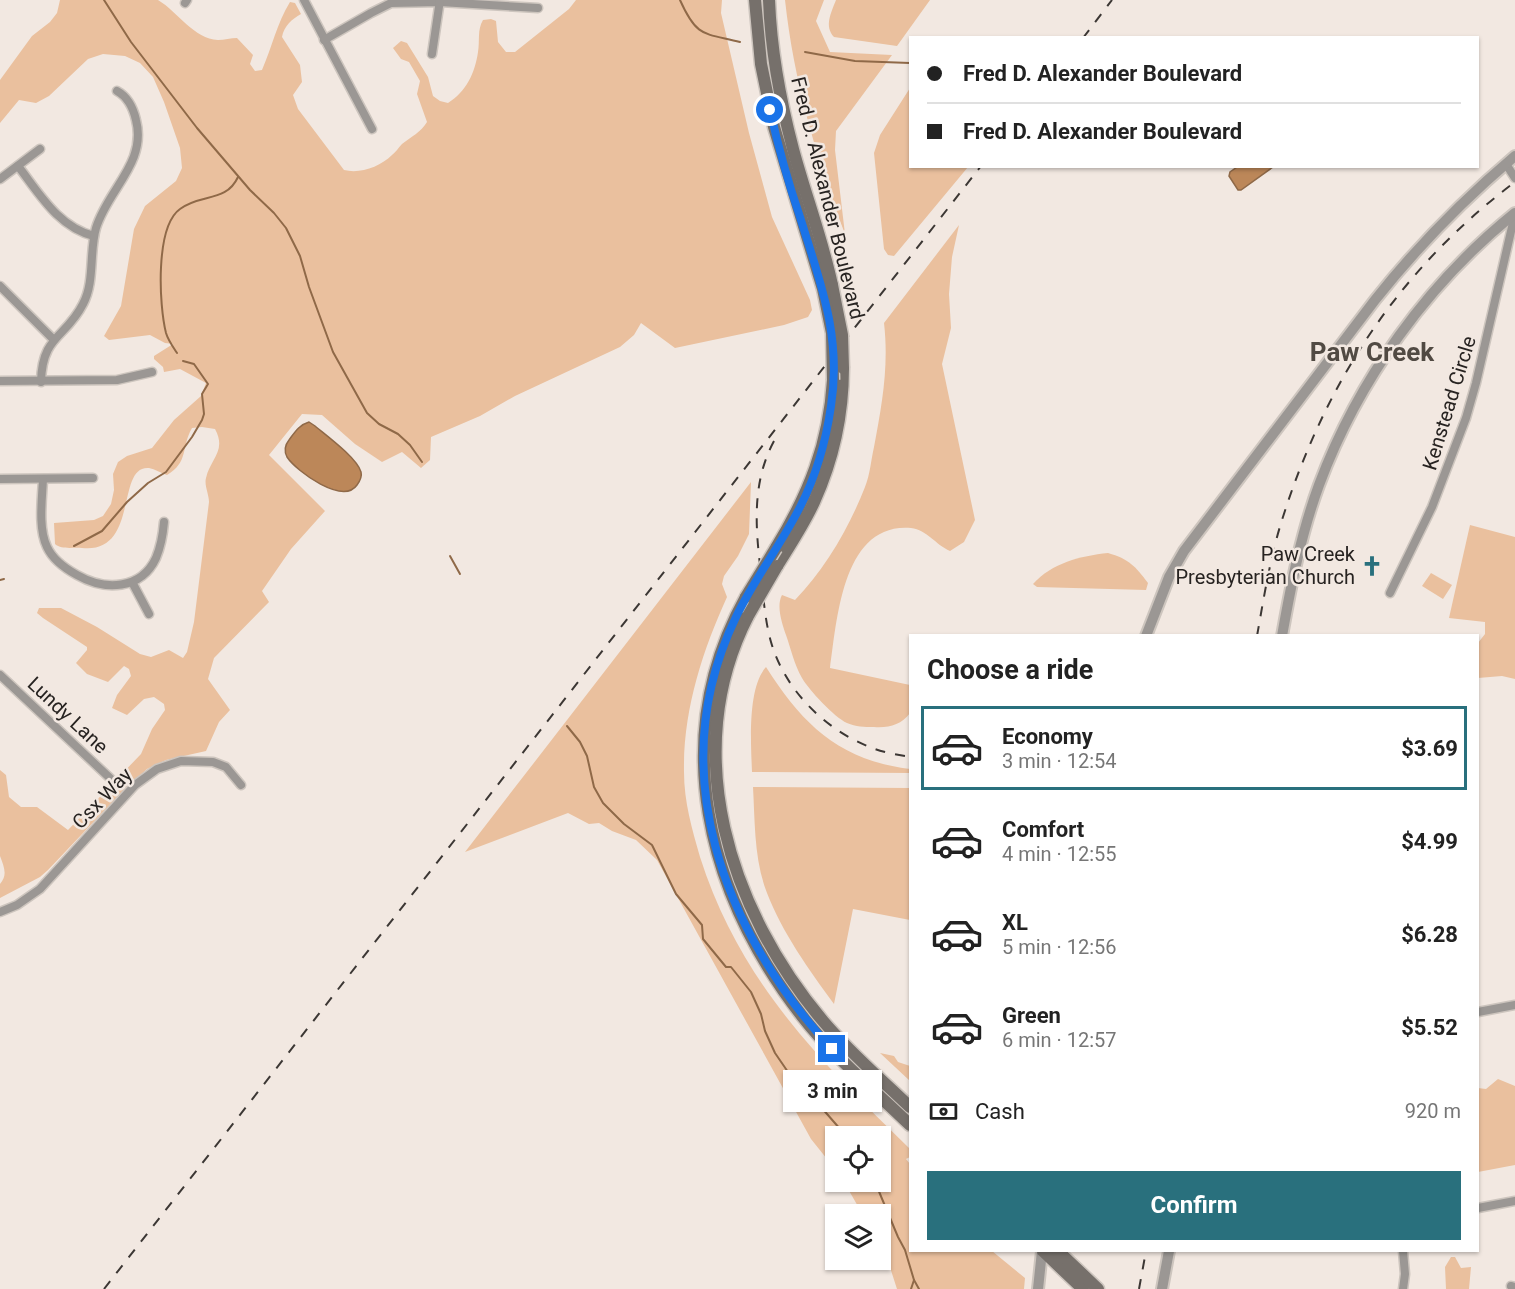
<!DOCTYPE html>
<meta charset="utf-8">
<style>
body{margin:0;font-family:Roboto,sans-serif;background:#f2f2f2;color:#222;height:100vh;display:flex;flex-direction:column;font-size:22px;white-space:nowrap}
*{box-sizing:border-box;margin:0}
p{font-size:20px;color:#767676}
.icon{flex:none;width:33px;height:33px;fill:none;stroke:currentColor;stroke-width:2;stroke-linecap:round;stroke-linejoin:round}
.map{position:relative;flex:1;overflow:hidden}
.panel{position:absolute;left:909px;top:634px;width:570px;height:618px;display:flex;flex-direction:column;background:#fff;border-radius:0px;box-shadow:0 2px 4px #0004}
.panel>*{flex:none}
.banner{position:absolute;left:909px;top:36px;width:570px;height:132px;border-radius:0px;box-shadow:0 2px 4px #0004;display:grid;align-content:center;height:132px;padding:0 18px;background:#fff}
.tools{position:absolute;left:825px;top:1126px;display:grid;gap:12px}
.tools a{display:grid;place-items:center;width:66px;height:66px;border-radius:0px;background:#fff;box-shadow:0 2px 4px #0004;font-size:30px}
.end{position:absolute;width:27px;height:27px;margin:-14px;border:8px solid #1a73e8;background:#fff;box-shadow:0 0 0 3px #fff}
.from{border-radius:50%}
.bubble{position:absolute;height:42px;border-radius:0px;background:#fff;box-shadow:0 2px 4px #0004;font-size:20px;font-weight:700;line-height:42px;text-align:center}
.banner b{display:flex;align-items:center;gap:21px;height:57px;font-size:22px}
.banner b+b{border-top:2px solid #e0e0e0}
.banner i{width:15px;height:15px;background:#222}
ul{padding:0;list-style:none}
li{display:flex;align-items:center;gap:18px;height:84px;margin:0 12px 9px;padding:0 6px;border:3px solid transparent;border-radius:0px}
li div{flex:1}
li b{display:block;font-size:22px}
li em{font-style:normal;font-weight:700}
li.selected{border-color:#29707d}
li>.icon{width:54px;height:54px;stroke-width:1.5}
h2{padding:0 18px;font-size:27px;line-height:72px}
.pay{display:flex;align-items:center;gap:15px;height:66px;padding:0 18px;font-size:22px}
.pay p{margin-inline-start:auto}
.primary-button{display:flex;gap:12px;margin-top:auto;padding:12px 18px}
.primary-button a{flex:1;height:69px;border-radius:0px;background:#29707d;color:#fff;font-size:24px;font-weight:700;line-height:69px;text-align:center}
.map>svg:first-child{display:block}
.green{fill:#eac09e}
.water{fill:#bc8759;stroke:#8f6948;stroke-width:1.5}
.lines{fill:none;stroke-linecap:round;stroke-linejoin:round}
.stream{stroke:#8f6948;stroke-width:2}
.minor-casing{stroke:#cdc5be;stroke-width:11}
.tertiary-casing{stroke:#cdc5be;stroke-width:14}
.secondary-casing{stroke:#cdc5be;stroke-width:15}
.minor{stroke:#9b9794;stroke-width:8}
.tertiary{stroke:#9b9794;stroke-width:10}
.secondary{stroke:#76706b;stroke-width:12}
.rail{stroke:#3c3734;stroke-width:2;stroke-dasharray:10 10;stroke-linecap:butt}
.secondary-bridge-casing{stroke:#cdc5be;stroke-width:15;stroke-linecap:butt}
.secondary-bridge{stroke:#76706b;stroke-width:12}
.route{stroke:#1a73e8;stroke-width:8}
.labels{text-anchor:middle;stroke-width:5;stroke-linejoin:round;paint-order:stroke}
.street-label{font-size:20px;fill:#272321;stroke:#f2e8e1}
.poi-label{font-size:20px;fill:#272321;stroke:#f2e8e1;text-anchor:end}
.district-label{font-size:26px;font-weight:bold;fill:#514a43;stroke:#f2e8e1}
</style>
<div class="map">
<svg width="1515" height="1289" viewBox="0 0 1515 1289">
<rect width="100%" height="100%" fill="#f2e8e1"/>
<g class="green">
<path d="M60,0h98c20,12 36,39 60,40 6,0 13,-2 19,-2l16,17 -3,9 5,7 7,-1c10,-23 15,-47 28,-68l5,1 6,11c-9,5 -17,12 -19,23l18,28 2,17 -9,13 5,14 46,61c16,4 36,-3 48,-15 4,-3 6,-7 10,-11 9,-7 19,-12 25,-22l-10,-28 3,-13 -11,-19 -8,-3 -8,-11 8,-7 6,2 21,34 5,19 7,5 8,2c18,-11 27,-30 30,-51 2,-11 -1,-22 5,-32l8,-1 5,2 2,21 8,10h9l54,-43 7,-9h146l-1,13 28,120 23,84 38,83 2,10 -4,7 -24,8 -109,23 -34,-25 -7,12 -14,12 -105,49 -35,20 -49,21 -1,23 -9,8 -19,-16 -20,10 -27,-18 -33,-29 -20,-1 -33,41 56,56 -34,38 -29,42 7,11 -55,56 -6,21 22,31 -11,12 -13,29 -40,9 -19,9 -26,24 -73,77 -8,7 -40,21v-14c8,-9 4,-17 0,-28v-86l6,5 3,22 12,10h16l31,23 73,-76 11,-25 13,-19 -1,-6 -10,-7 -10,2 -17,16 -15,-7 5,-13 14,-19 -2,-7 -5,-3 -16,16 -21,-8 -11,-11 11,-13v-3l-44,-29 -6,-5 2,-5h22l36,19 43,27 11,3 18,-7 14,8 4,-6 7,-30 15,-120c0,-8 -5,-17 -3,-24 4,-19 21,-27 9,-49l-13,-2 -10,1c-11,19 -3,34 -25,47 -6,-2 -12,-6 -18,-7 -34,-3 -9,86 -67,80 -9,-1 -20,2 -27,-4l-1,-21 40,-3 9,-4 8,-12 3,-14 -1,-16 5,-12 9,-6 25,-8 22,-28 27,-24 5,-13 -26,-14 -16,3 -1,-5 -9,-8v-3l19,-12 -8,-1 -15,-8 -41,5 -5,-4 17,-30 13,-77 11,-23 31,-25 6,-13 -2,-20 -16,-46 -11,-25 -13,-14 -15,-7 -22,-2 -15,5 -39,37 -13,7 -17,-3 -19,23v-43l32,-44 18,-14 7,-9z"/>
<path d="M785,0h39l-8,21 14,31 62,3 -56,76 -1,19 10,84c-29,-77 -51,-152 -60,-234z"/>
<path d="M836,0h94l-33,46 -63,-9c-10,-11 -3,-24 2,-37z"/>
<path d="M910,88v78l58,1 -74,89 -6,-1 -4,-6 -10,-96 6,-18z"/>
<path d="M959,225l-7,32 -3,37 2,34 -9,36 33,156 -11,22 -14,9c-14,-6 -23,-21 -39,-23 -69,-6 -74,93 -81,140l80,17v28c-9,12 -21,15 -36,14 -10,0 -18,0 -27,-4 -13,-6 -38,-33 -45,-45 -8,-14 -11,-29 -16,-43 -4,-12 -10,-29 -4,-40l13,5c30,-31 54,-72 70,-113 5,-12 6,-27 9,-40 8,-42 15,-81 10,-124z"/>
<path d="M751,482l-2,52 -11,22 -14,20 -2,8 5,13c-25,55 -44,114 -43,175 0,30 8,57 16,85 40,125 119,203 210,292v8l-4,2 4,5v87h82l33,27 -1,11h-127l-10,-31 -6,-11 -1,-32h-17l-19,-33h36v-45h-44l-1,32 -24,-30 -154,-279 -21,-20 -24,-9 -13,-8 -10,1 -21,-11 -103,39z"/>
<path d="M1470,525l45,12v142l-13,-3 -24,2v-35l7,-9v-12l-36,-4z"/>
<path d="M1108,553c21,6 27,13 40,30l-2,7 -109,-3 -4,-3c19,-21 47,-28 75,-31z"/>
<path d="M1431,573l21,12 -9,14 -21,-13z"/>
<path d="M766,667c37,58 73,93 144,102v4l-158,-1c-1,-27 -5,-84 14,-105z"/>
<path d="M753,787l157,1v132l-57,-11 -19,95c-25,-34 -52,-72 -67,-111 -13,-33 -12,-71 -14,-106z"/>
<path d="M880,1053l14,3 4,6 12,4v15z"/>
<path d="M1498,1079l17,7v79l-37,7v-84l8,1z"/>
<path d="M1451,1257h4l6,11 10,-1 -2,22h-23l-1,-22z"/>
</g>
<g class="water">
<path d="M1237,167v-1l36,1 -32,23h-3l-9,-14 1,-4z"/>
<path d="M309,422l6,4c12,10 42,32 46,46 1,4 -1,9 -4,13 -14,20 -60,-13 -70,-28 -3,-6 -2,-12 2,-17 6,-8 10,-15 20,-18z"/>
</g>
<g class="lines">
<g class="stream">
<path d="M104,0l27,42 66,86 53,62 24,23 12,15 14,28 9,31 24,65 34,61 12,11 19,10 12,11 12,17"/>
<path d="M680,0c17,38 24,33 60,42"/>
<path d="M805,52l50,9 55,2"/>
<path d="M177,353c-4,-6 -9,-13 -11,-20 -7,-28 -11,-106 14,-124 21,-16 46,-6 58,-32"/>
<path d="M74,546l28,-15 25,-29 21,-19 18,-11 26,-35 10,-17 2,-6 -2,-20 6,-10 -14,-20 -11,-3"/>
<path d="M450,556l10,18"/>
<path d="M0,580l4,-1"/>
<path d="M567,726l13,16 7,14 7,31 9,16 21,21 28,21 24,49 26,31 1,14 23,28h5l20,25 10,22 4,17 10,22 13,19 13,12 46,53"/>
<path d="M875,1182l23,55 7,13 9,30 5,9"/>
<path d="M911,1289l3,-9"/>
</g>
<g class="minor-casing">
<g id="minor">
<path d="M304,0l68,129"/>
<path d="M185,3l2,-3"/>
<path d="M324,40l47,-27 20,-10 49,-1 98,6"/>
<path d="M432,54l8,-54"/>
<path d="M1506,164l9,14"/>
<path d="M18,166c21,27 40,61 76,70"/>
<path d="M0,179l40,-30"/>
<path d="M0,286l53,53"/>
<path d="M0,381l117,-1 35,-8"/>
<path d="M41,382c1,-47 25,-44 42,-78 12,-22 6,-52 13,-76 12,-39 51,-65 40,-108 -3,-13 -8,-23 -19,-29"/>
<path d="M0,479l93,-1"/>
<path d="M43,479c-1,21 -5,49 4,68 6,13 19,22 30,28 28,16 64,15 79,-17 5,-12 7,-24 8,-36"/>
<path d="M132,582l17,32"/>
<path d="M1390,593l42,-86 34,-89 10,-35 39,-169"/>
<path d="M0,675l112,105"/>
<path d="M0,912l17,-7 23,-16 95,-104 22,-16 24,-8 32,1 13,5 15,18"/>
<path d="M1478,1012l37,-7"/>
<path d="M1478,1208l37,-7"/>
<path d="M1403,1251l2,23 -2,15"/>
<path d="M1511,1286l4,1"/>
</g>
</g>
<g class="tertiary-casing">
<g id="tertiary">
<path d="M1146,636l23,-59 15,-26 191,-251c42,-53 88,-100 140,-144"/>
<path d="M1282,636c9,-51 19,-102 37,-151 39,-105 109,-202 196,-272"/>
<path d="M1038,1289l4,-38"/>
<path d="M1162,1289l7,-38"/>
</g>
</g>
<g class="secondary-casing">
<g id="secondary">
<path d="M755,0l6,64 13,63 49,162"/>
<path d="M769,0c2,51 11,100 24,149 12,45 29,89 39,136"/>
<path d="M776,548c33,-54 53,-104 57,-168"/>
<path d="M777,566c13,-21 27,-42 37,-64 19,-42 29,-89 29,-134"/>
<path d="M746,597c-79,142 -39,296 56,419 31,40 72,74 108,109"/>
<path d="M748,616c-70,136 -18,295 75,405 26,31 58,58 87,86"/>
<path d="M1043,1251l40,38"/>
<path d="M1058,1251l40,38"/>
</g>
</g>
<use href="#minor" class="minor"/>
<use href="#tertiary" class="tertiary"/>
<use href="#secondary" class="secondary"/>
<g class="rail">
<path d="M1083,38l29,-38"/>
<path d="M774,441c-21,39 -19,81 -14,124 3,25 4,52 11,77 14,49 56,90 104,107 11,4 24,6 35,8"/>
<path d="M1257,636c7,-39 13,-78 25,-116 43,-137 117,-251 233,-338"/>
<path d="M104,1289l877,-1123"/>
<path d="M1139,1289l7,-38"/>
</g>
<g class="secondary-bridge-casing">
<g id="secondary-bridge">
<path d="M832,285l10,50 1,33"/>
<path d="M823,289l9,44 1,47"/>
<path d="M746,597l30,-49"/>
<path d="M748,616l29,-50"/>
</g>
</g>
<use href="#secondary-bridge" class="secondary-bridge"/>
</g>
<g class="lines">
<path class="route" d="M770,110c8,36 18,72 30,107 20,65 42,119 31,189 -5,35 -15,70 -31,101 -19,38 -46,72 -64,110 -74,153 -13,314 96,432"/>
</g>
<defs>
<g id="church-bare" transform="scale(1.62)"><path d="M-1.2-6h2.4v3.5h3.3v2.4h-3.3V6h-2.4V-.1h-3.3v-2.4h3.3Z" fill="#29707d" stroke="#f2e8e1" stroke-width="2.5" paint-order="stroke"/></g>
</defs>
<g fill-rule="evenodd">
<use href="#church-bare" x="1372" y="566"/>
</g>
<g class="labels">
<g class="street-label">
<text transform="translate(828 198) rotate(76)" y="7">Fred D. Alexander Boulevard</text>
<text transform="translate(1449 403) rotate(-73)" y="7">Kenstead Circle</text>
<text transform="translate(68 715) rotate(43)" y="7">Lundy Lane</text>
<text transform="translate(102 798) rotate(-46)" y="7">Csx Way</text>
</g>
<g class="poi-label">
<text x="1355" y="561">Paw Creek<tspan x="1355" dy="23">Presbyterian Church</tspan></text>
</g>
<g class="district-label">
<text x="1372" y="361">Paw Creek</text>
</g>
</g>
</svg>
<div class="tools">
<a><svg class="icon" aria-label="locate" viewBox="0 0 24 24"><circle cx="12" cy="12" r="6"/><path d="M12 2v4M12 18v4M2 12h4M18 12h4"/></svg></a>
<a><svg class="icon" aria-label="layers" viewBox="0 0 24 24"><path d="M12 4l9 5-9 5-9-5zM3 14l9 5 9-5"/></svg></a>
</div>
<i class="end from" style="left:770px;top:110px"></i>
<i class="end" style="left:832px;top:1049px"></i>
<div class="bubble" style="left:783px;top:1070px;width:99px">3 min</div>
<div class="banner">
<b><i class="from"></i>Fred D. Alexander Boulevard</b>
<b><i></i>Fred D. Alexander Boulevard</b>
</div>
<section class="panel">
<h2>Choose a ride</h2>
<ul>
<li class="selected"><svg class="icon" aria-label="car" viewBox="0 0 24 24"><path d="M5 17H2v-5l4-1 3-4h7l3 4 3 1v5h-3M9 17h6M6 11h13"/><circle cx="7" cy="17" r="2"/><circle cx="17" cy="17" r="2"/></svg><div><b>Economy</b><p>3 min · 12:54</p></div><em>$3.69</em></li>
<li><svg class="icon" aria-label="car" viewBox="0 0 24 24"><path d="M5 17H2v-5l4-1 3-4h7l3 4 3 1v5h-3M9 17h6M6 11h13"/><circle cx="7" cy="17" r="2"/><circle cx="17" cy="17" r="2"/></svg><div><b>Comfort</b><p>4 min · 12:55</p></div><em>$4.99</em></li>
<li><svg class="icon" aria-label="car" viewBox="0 0 24 24"><path d="M5 17H2v-5l4-1 3-4h7l3 4 3 1v5h-3M9 17h6M6 11h13"/><circle cx="7" cy="17" r="2"/><circle cx="17" cy="17" r="2"/></svg><div><b>XL</b><p>5 min · 12:56</p></div><em>$6.28</em></li>
<li><svg class="icon" aria-label="car" viewBox="0 0 24 24"><path d="M5 17H2v-5l4-1 3-4h7l3 4 3 1v5h-3M9 17h6M6 11h13"/><circle cx="7" cy="17" r="2"/><circle cx="17" cy="17" r="2"/></svg><div><b>Green</b><p>6 min · 12:57</p></div><em>$5.52</em></li>
</ul>
<div class="pay"><svg class="icon" aria-label="cash" viewBox="0 0 24 24"><path d="M3 7h18v10H3z"/><circle cx="12" cy="12" r="2"/></svg>Cash<p>920 m</p></div>
<div class="primary-button"><a>Confirm</a></div>
</section>
</div>
